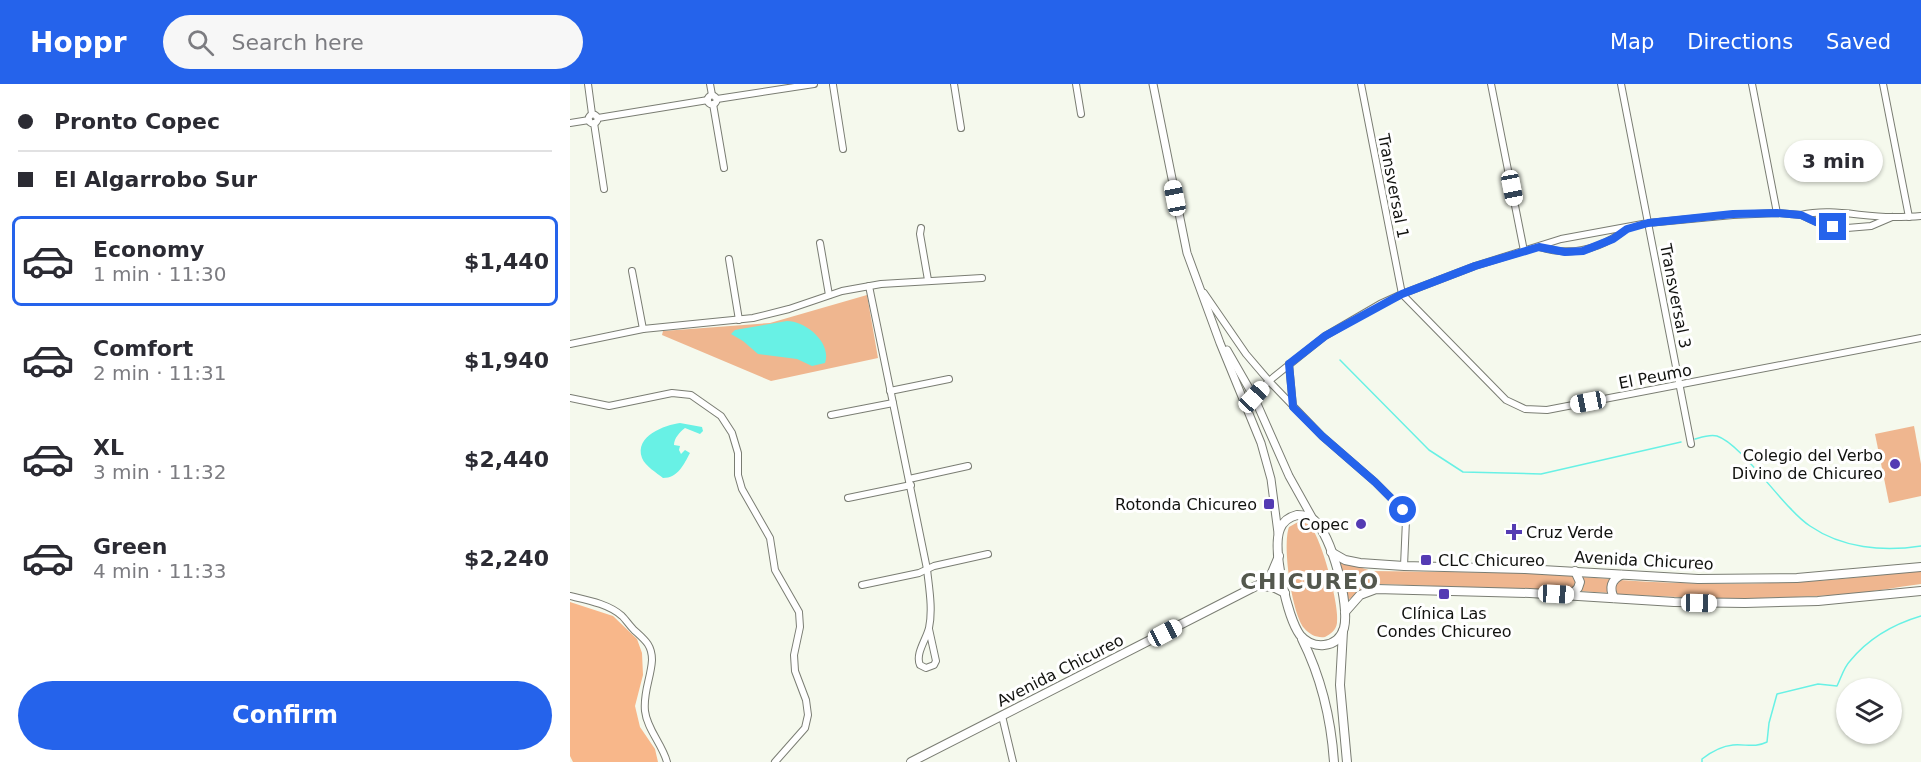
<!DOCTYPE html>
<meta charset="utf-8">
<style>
body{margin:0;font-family:"DejaVu Sans",sans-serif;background:#f7f7f7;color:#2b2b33;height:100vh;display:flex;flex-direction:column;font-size:22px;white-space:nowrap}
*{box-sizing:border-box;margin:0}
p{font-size:20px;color:#7c7c81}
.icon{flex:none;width:33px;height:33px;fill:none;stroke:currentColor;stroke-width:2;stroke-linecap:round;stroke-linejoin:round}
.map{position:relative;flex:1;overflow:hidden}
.details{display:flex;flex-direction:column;background:#fff;width:570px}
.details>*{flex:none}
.top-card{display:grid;align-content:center;height:132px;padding:0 18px;background:#fff}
.fabs{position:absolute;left:1266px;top:594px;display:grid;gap:12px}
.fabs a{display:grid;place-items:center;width:66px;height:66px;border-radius:50%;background:#fff;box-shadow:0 2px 4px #0004;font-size:30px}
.end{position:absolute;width:27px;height:27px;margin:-14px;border:8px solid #2563eb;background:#fff;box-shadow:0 0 0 3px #fff}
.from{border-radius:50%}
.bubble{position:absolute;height:42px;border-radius:21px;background:#fff;box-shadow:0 2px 4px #0004;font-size:20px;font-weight:800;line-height:42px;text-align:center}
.car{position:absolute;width:18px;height:36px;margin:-18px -9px;border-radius:8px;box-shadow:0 0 4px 2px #0007;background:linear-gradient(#fff 24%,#345 0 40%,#fff 0 76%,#345 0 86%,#fff 0)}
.top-card b{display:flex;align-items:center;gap:21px;height:57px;font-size:22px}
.top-card b+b{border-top:2px solid #e1e1e2}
.top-card i{width:15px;height:15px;background:#2b2b33}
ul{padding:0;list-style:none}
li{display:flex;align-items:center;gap:18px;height:90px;margin:0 12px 9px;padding:0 6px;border:3px solid transparent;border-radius:9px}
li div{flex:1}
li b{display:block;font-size:22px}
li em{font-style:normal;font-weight:800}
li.active{border-color:#2563eb}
li>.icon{width:54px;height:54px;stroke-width:1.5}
.button{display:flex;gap:12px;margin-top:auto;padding:12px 18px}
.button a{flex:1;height:69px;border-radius:36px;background:#2563eb;color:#fff;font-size:24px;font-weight:800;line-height:69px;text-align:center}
header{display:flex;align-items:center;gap:36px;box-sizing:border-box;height:84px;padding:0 30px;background:#2563eb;color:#fff}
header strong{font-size:28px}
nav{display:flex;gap:33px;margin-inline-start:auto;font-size:21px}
.search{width:420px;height:54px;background:#f7f7f7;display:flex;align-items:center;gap:15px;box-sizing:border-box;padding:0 21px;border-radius:33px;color:#7c7c81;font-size:22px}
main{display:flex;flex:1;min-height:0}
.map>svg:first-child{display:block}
.green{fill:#efb68f}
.forest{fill:#f8b78a}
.water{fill:#68f1e5}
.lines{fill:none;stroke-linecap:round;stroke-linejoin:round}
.stream{stroke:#68f1e5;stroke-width:1.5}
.minor-casing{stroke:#7a7d73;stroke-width:8}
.tertiary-casing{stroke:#7a7d73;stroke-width:9}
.secondary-casing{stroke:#7a7d73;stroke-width:10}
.minor{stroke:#fff;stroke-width:6}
.tertiary{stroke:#fff;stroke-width:7}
.secondary{stroke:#fff;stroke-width:8}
.route{stroke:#2563eb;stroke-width:8}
.poi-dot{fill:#543bb3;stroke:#fff;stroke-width:2}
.labels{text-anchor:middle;stroke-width:6;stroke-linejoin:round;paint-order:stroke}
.street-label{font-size:16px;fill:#11120f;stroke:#fff}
.poi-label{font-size:16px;fill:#11120f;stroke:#fff;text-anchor:end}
.district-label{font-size:22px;font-weight:bold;letter-spacing:1.5px;fill:#54584e;stroke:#fff}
</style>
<header>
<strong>Hoppr</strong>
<div class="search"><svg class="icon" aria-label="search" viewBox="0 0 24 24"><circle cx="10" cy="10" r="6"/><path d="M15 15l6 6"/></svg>Search here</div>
<nav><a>Map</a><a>Directions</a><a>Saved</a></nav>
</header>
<main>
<section class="details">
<div class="top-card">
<b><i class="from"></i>Pronto Copec</b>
<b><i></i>El Algarrobo Sur</b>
</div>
<ul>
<li class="active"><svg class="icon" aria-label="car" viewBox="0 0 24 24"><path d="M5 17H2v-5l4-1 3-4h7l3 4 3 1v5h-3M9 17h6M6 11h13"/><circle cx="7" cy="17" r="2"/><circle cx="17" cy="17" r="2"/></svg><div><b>Economy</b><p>1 min · 11:30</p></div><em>$1,440</em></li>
<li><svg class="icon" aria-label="car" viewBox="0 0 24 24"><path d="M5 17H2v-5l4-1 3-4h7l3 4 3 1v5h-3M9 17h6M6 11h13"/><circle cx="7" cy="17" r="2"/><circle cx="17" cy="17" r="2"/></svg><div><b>Comfort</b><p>2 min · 11:31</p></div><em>$1,940</em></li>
<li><svg class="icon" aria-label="car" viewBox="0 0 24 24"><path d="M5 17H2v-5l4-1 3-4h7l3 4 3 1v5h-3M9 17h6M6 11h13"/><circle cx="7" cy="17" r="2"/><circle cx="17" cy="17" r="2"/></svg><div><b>XL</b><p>3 min · 11:32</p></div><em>$2,440</em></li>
<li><svg class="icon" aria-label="car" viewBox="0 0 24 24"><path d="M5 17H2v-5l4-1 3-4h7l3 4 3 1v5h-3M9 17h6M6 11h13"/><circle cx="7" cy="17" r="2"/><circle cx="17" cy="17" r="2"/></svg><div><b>Green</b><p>4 min · 11:33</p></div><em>$2,240</em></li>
</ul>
<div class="button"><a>Confirm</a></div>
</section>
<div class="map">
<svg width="1351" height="678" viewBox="0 0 1351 678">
<rect width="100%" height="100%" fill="#f5f9ed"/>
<g class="green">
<path d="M297,211l11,63 -107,23 -109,-46 1,-4 107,-8z"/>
<path d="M1344,342l7,38v32l-32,7 -14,-69z"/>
<path d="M728,438c5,0 10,1 13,5 11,13 29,80 26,96 -1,7 -6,11 -12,14 -8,1 -15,-2 -21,-9 -12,-15 -22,-83 -15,-101z"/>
<path d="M769,477l33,10 158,2 45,3 2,5 -5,10 -193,-7 -15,4 -16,12z"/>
<path d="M1351,485v15c-24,3 -49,8 -73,10 -76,6 -154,5 -230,0l-5,-4 1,-6 6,-4c100,7 202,5 301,-11z"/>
<path d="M1012,493l29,2 -3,4 1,10 -30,-2z"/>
</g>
<path class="forest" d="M0,518l43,14 24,23 5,14 1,22 -8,31 5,21 15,22 3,13h-85l-3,-6z"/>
<g class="water">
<path d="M217,237c19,0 45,22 38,42l-13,3 -15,-7 -39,-5 -15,-13 -12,-7 4,-4z"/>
<path d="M110,339l22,4 1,4 -3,3 -15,-6c-5,4 -11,10 -11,17l6,1 -1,4 2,4 4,-4 5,3c-6,11 -12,25 -27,25 -6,-5 -18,-12 -21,-20 -8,-22 23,-33 38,-35z"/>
</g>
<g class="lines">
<g class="stream">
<path d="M770,276l89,90 34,22 78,2 140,-32"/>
<path d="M1125,355c7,-2 15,-5 22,-3 25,8 66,72 93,90 32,22 73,26 111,20"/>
<path d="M1132,678v-3c9,-7 20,-13 31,-14 13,-1 22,3 34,-3l2,-19 8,-29 41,-10 19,2c4,-8 7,-19 13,-25 18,-22 44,-37 71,-45"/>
</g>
<g class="minor-casing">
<g id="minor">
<path d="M18,0l4,30"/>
<path d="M140,0l2,11"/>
<path d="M384,0l7,44"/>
<path d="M506,0l5,30"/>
<path d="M791,0l41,210 104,106 19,9 22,1 374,-72"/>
<path d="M921,0l33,167"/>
<path d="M1051,0l70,360"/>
<path d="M1182,0l25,129"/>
<path d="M1313,0l26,133"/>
<path d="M263,1l10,64"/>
<circle cx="142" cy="16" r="4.5"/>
<path d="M147,15l97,-15"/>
<path d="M143,20l11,64"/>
<circle cx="23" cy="35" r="4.5"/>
<path d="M28,34l110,-18"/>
<path d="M0,39l19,-3"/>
<path d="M24,39l10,66"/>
<path d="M1231,131c30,-7 60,2 91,2 10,0 19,0 29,-1"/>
<path d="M351,144l-1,6 8,46"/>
<path d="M250,159l9,52"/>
<path d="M969,163c33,10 61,3 87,-18"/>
<path d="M159,175l10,61"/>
<path d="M62,187l11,58"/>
<path d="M299,202l58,283c2,19 6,40 2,59 -3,12 -14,26 -9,37l6,3 8,-3 2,-4 -7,-32"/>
<path d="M634,209l42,61 23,27 53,55 53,46 28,28 3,10 -2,46"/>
<path d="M0,260l73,-15 110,-11 36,-9 53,-18 39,-7 101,-6"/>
<path d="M719,280l4,42"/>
<path d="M320,307l59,-12"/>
<path d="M684,313l15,-16 56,-45 55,-32 22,-10 73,-28 86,-27 87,-16 85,-8 44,-2 24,2 15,7 31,6 24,-2 21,-9"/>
<path d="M0,314l39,8 63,-13 19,2 30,21 11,17 6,20v22l4,14 28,49 5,32 24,42 1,15 -6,28 1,16 11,29 2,15 -3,13 -30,34"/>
<path d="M261,331l62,-12"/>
<path d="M339,395l59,-13"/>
<path d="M278,414l63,-13"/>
<path d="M292,501l57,-12 15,-7 54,-12"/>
<path d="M0,512c17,4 39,8 52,20 4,4 8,10 12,14 11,10 18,15 18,30 -1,18 -9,32 -7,51 2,18 17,33 22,51"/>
<path d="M432,632l11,46"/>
</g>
</g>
<g class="tertiary-casing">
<g id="tertiary">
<path d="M583,0l34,169 33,90 41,100 10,36 7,54"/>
<path d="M657,266l27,47 35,79 24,43"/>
</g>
</g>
<g class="secondary-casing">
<g id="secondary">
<path d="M727,431c6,0 12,1 17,5 18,16 36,85 30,108 -3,10 -10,16 -20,17 -9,1 -18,-3 -24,-10 -13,-18 -28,-86 -20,-106 3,-8 9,-12 17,-14z"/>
<path d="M761,468l14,8 15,3 44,3 121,3 173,10 99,-1 124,-11"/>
<path d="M688,502l15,1 12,6"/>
<path d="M1001,511l7,-7 2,-6 -5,-11"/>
<path d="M1044,514c-5,-10 -3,-18 7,-23"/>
<path d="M775,528l15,-17 16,-6 154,4 144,9 71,1 73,-2 103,-10"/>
<path d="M773,547l-3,54 7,77"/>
<path d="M732,555c20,40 29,79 32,123"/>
<path d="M341,678l349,-178 11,-9 8,-19"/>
</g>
</g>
<use href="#minor" class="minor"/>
<use href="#tertiary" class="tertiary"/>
<use href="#secondary" class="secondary"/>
</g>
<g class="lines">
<path class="route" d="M833,426l-28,-28 -53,-46 -29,-29 -4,-43 36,-28 77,-42 73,-28 64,-19 26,5 18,-1 30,-12 14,-10 21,-6 85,-9 44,-1 24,2 15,7 17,5"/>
</g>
<g class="poi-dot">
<circle cx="1325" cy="380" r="6"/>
<rect x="693" y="414" width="12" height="12" rx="3"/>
<circle cx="791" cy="440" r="6"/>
<path d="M941 439h6v6h6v6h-6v6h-6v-6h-6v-6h6z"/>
<rect x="850" y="470" width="12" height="12" rx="3"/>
<rect x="868" y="504" width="12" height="12" rx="3"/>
</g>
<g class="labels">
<g class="street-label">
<text transform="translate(824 102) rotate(79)" y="6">Transversal 1</text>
<text transform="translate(1106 212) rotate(79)" y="6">Transversal 3</text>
<text transform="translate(1085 292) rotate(-11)" y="6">El Peumo</text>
<text transform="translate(1074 476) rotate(3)" y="6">Avenida Chicureo</text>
<text transform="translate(490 586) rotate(-27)" y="6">Avenida Chicureo</text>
</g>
<g class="poi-label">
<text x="1313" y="377">Colegio del Verbo<tspan x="1313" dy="18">Divino de Chicureo</tspan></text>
<text x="687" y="426">Rotonda Chicureo</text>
<text x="779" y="446">Copec</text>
<text x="956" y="454" text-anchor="start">Cruz Verde</text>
<text x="868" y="482" text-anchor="start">CLC Chicureo</text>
<text x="874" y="535" text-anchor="middle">Clínica Las<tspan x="874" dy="18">Condes Chicureo</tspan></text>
</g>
<g class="district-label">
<text x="740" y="505">CHICUREO</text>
</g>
</g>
</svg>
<div class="fabs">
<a><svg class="icon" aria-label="layers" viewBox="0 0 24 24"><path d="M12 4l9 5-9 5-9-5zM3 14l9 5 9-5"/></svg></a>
</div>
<i class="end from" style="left:833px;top:426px"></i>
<i class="end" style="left:1263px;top:143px"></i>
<div class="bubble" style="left:1214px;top:56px;width:99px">3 min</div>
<i class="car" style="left:942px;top:104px;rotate:169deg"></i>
<i class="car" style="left:605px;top:114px;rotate:349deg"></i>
<i class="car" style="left:684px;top:313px;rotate:43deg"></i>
<i class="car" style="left:1018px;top:318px;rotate:259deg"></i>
<i class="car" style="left:986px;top:510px;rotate:93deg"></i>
<i class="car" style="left:1129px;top:519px;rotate:91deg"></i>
<i class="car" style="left:595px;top:549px;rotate:62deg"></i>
</div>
</main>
